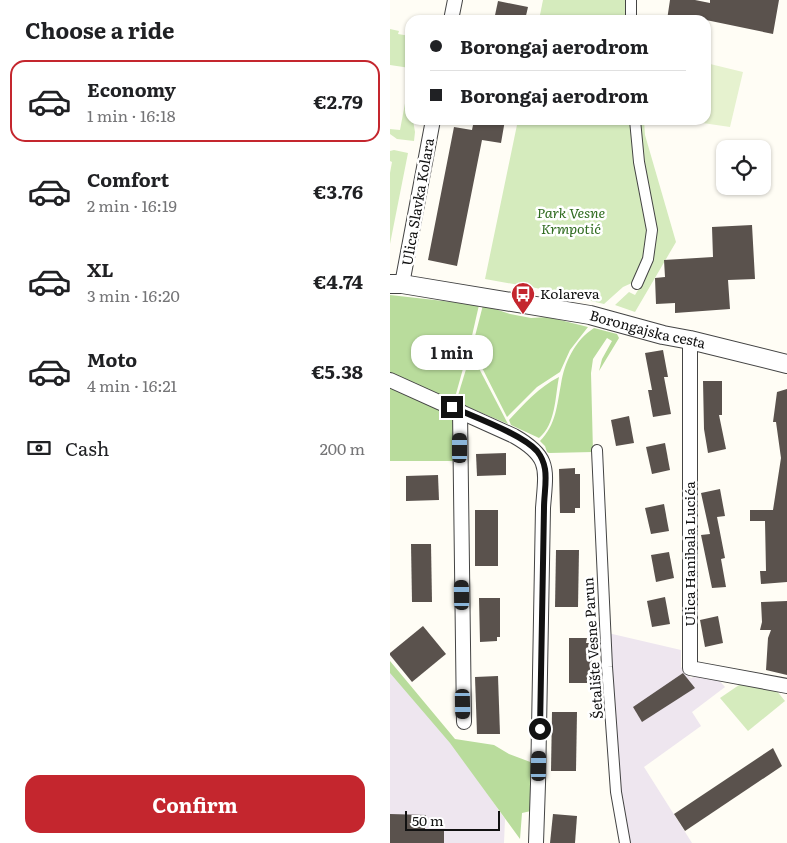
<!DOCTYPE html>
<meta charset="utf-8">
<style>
body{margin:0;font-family:Literata,serif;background:#f2f2f2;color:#202124;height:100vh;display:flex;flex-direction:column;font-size:19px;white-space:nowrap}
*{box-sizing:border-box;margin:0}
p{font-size:16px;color:#757577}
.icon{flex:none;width:28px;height:28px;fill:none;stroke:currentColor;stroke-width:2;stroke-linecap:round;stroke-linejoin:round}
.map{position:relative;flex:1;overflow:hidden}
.side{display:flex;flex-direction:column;background:#fff;width:390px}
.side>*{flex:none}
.hud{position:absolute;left:15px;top:15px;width:306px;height:110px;border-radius:15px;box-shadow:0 1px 4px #0004;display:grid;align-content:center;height:110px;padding:0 25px;background:#fff}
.buttons{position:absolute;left:326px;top:140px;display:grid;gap:10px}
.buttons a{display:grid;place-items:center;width:55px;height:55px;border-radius:10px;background:#fff;box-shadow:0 1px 4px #0004;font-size:25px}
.scale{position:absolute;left:15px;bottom:12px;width:95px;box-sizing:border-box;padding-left:5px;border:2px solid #111;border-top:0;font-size:14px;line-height:18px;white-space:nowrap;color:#111;-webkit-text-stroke:4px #fff;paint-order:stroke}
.end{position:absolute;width:22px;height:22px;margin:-11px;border:6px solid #111;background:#fff;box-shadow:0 0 0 2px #fff}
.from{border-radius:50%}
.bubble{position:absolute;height:35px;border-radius:15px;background:#fff;box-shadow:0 1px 4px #0004;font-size:16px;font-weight:700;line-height:35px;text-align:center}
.car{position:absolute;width:15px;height:30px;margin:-15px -8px;border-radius:6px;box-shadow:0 0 4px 1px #0007;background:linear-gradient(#222 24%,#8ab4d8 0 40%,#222 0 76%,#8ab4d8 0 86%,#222 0)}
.hud b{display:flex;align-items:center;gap:18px;height:48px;font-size:19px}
.hud b+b{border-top:1px solid #e0e0e0}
.hud i{width:12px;height:12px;background:#202124}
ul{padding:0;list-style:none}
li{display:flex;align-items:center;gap:15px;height:82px;margin:0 10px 8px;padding:0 15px;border:2px solid transparent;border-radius:15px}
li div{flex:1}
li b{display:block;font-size:19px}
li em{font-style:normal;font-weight:700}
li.active{border-color:#c4262e}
li>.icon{width:45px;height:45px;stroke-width:1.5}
h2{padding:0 25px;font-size:22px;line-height:60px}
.pay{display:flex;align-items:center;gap:12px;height:55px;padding:0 25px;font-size:19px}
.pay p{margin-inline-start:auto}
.action{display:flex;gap:10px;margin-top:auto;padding:10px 25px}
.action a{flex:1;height:58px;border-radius:15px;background:#c4262e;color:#fff;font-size:20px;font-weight:700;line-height:58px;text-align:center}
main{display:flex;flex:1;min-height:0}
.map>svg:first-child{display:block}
.industrial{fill:#eee6ef}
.green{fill:#d5ebbd}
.forest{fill:#b9dc9c}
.pitch{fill:#e6f2cf}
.building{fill:#5a524d}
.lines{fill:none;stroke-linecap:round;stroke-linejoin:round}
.pedestrian-casing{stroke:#444;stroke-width:12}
.minor-casing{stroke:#444;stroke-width:16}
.tertiary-casing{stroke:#444;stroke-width:20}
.pedestrian{stroke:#fff;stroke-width:10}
.minor{stroke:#fff;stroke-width:14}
.tertiary{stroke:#fff;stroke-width:18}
.route{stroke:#111;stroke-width:6}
.labels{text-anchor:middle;stroke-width:5;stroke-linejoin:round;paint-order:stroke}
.street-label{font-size:14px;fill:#111;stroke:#fff}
.park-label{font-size:14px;font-style:italic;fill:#2f6b1f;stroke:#fff}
.poi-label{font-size:14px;fill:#111;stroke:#fff;text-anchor:start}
</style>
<main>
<section class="side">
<h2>Choose a ride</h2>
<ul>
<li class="active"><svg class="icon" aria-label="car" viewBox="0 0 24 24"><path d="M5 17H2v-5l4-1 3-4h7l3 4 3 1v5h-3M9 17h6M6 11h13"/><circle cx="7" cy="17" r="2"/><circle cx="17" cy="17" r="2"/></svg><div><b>Economy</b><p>1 min · 16:18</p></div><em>€2.79</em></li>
<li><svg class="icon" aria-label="car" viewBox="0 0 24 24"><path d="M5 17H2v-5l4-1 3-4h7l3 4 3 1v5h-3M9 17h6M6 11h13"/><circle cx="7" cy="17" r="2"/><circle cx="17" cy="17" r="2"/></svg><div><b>Comfort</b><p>2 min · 16:19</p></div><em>€3.76</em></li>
<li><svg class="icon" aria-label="car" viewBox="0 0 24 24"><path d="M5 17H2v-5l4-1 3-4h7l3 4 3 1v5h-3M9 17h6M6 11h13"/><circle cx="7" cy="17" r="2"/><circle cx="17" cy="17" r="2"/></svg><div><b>XL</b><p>3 min · 16:20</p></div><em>€4.74</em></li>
<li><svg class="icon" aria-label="car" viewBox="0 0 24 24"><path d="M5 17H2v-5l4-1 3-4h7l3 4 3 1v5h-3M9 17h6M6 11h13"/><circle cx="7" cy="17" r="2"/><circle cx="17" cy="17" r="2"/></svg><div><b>Moto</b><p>4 min · 16:21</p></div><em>€5.38</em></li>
</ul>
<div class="pay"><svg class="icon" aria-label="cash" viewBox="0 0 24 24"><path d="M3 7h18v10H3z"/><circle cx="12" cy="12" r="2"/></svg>Cash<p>200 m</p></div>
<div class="action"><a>Confirm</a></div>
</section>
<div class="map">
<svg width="397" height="843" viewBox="0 0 397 843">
<rect width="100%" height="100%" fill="#fffdf5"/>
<g class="industrial">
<path d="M218,633l73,17v17l10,11 9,-4 16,3 9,10 -33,25 9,14 -57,41 48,76h-63l-9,-47z"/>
<path d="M0,662l49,63 66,94 -1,24h-114z"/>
</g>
<g class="green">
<path d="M153,0h83l1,20h-88z"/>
<path d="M0,29l9,2 -1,3 12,2v32l-20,-3z"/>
<path d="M20,77v43h3l2,12 -1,9 -17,-2 -7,-5v-5l10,1z"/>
<path d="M128,120h113l16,107 -2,28 -11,27 -11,5 -19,17 -68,-16 -51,-9z"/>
<path d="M250,120h4l1,15 31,107 -41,70 -20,-7 14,-13 6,3c11,-17 19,-34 21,-55l-12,-71z"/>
<path d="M4,150l14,3 -18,91v-71l2,-11 -2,-1v-10z"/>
<path d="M352,683l34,7 9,11 -37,30 -28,-33z"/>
</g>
<g class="forest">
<path d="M0,295l89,10 -8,35 -17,61 -64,-28z"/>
<path d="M93,305l27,9 21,4 17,-1 40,10 -18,23 -10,22 -23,15 -30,30 -35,-69z"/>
<path d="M204,328l23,6 2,4 -20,33 3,-12 10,-18 -5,-3 -14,21 -2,14 2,79 -44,1 -2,-1 -2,-6 -5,-5c16,-16 17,-36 21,-57 3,-21 14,-44 33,-56z"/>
<path d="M81,353l37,71 -52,-22z"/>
<path d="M169,377c-4,20 -3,47 -20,61l-28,-13 -2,-5c15,-16 30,-33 50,-43z"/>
<path d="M0,386l59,26 7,9v40h-66z"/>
<path d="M0,661l65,78 39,6 15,9 24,9 -2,48 -9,2 -2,26 -70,-96 -60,-70z"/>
</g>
<path class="pitch" d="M316,63l37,9 -13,55 -41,-6 17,-1z"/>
<g class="building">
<path d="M280,0h25l15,3v-3h69l-6,34 -67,-14h-39z"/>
<path d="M108,1l30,6 -3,13h-31z"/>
<path d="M84,120h31l-4,23 -19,-3 -25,126 -29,-6 26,-133 18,3z"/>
<path d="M362,225l3,54 -27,1 2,29 -55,4v-10l-19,1 -1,-26 10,-1 -1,-17 49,-3 -1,-30z"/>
<path d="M273,350l5,27h-4l7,37 -18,3 -5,-27h4l-7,-37z"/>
<path d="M313,381h19v34h-3l7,34 -18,4 -4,-24z"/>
<path d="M397,389v193l-26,2 -1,-13h6l-1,-50h-15v-11h23l8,-52 -5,-36h-3l4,-30z"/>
<path d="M239,416l5,27 -18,3 -5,-26z"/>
<path d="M275,443l5,27 -18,4 -6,-27z"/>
<path d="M116,453v22l-29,1 -1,-22z"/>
<path d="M185,468v6h5v34h-5v5h-15l-1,-44z"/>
<path d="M48,475l1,25 -33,1v-25z"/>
<path d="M330,489l5,27 -8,1 8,41 -4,1 5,28 -14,1 -11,-53 9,-1 -9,-41z"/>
<path d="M274,504l5,27 -18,3 -6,-26z"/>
<rect x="85" y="510" width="23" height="56"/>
<path d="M21,544h20l1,58h-20z"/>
<path d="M166,550h23l-1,57h-23z"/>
<path d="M279,552l5,26 -18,4 -5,-27z"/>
<path d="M275,597l5,27 -18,3 -5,-26z"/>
<path d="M89,598h21v39h-3v4l-17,1z"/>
<path d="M397,601v74l-21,-5 2,-32 3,-8h-11l2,-8 -1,-20z"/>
<path d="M328,616l5,27 -18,4 -5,-27z"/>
<path d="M33,626l23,28 -34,28 -22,-27v-2z"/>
<path d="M179,638h18l-1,5h6v35h-5v5h-18z"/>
<path d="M293,673l12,15 -53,34 -9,-15z"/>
<path d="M108,676l2,58h-23l-2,-57z"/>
<path d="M162,712h25l-1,59h-25z"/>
<path d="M383,748l9,18 -97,65 -11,-17z"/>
<path d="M0,814l36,1 -1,14 19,1v13h-54z"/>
<path d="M163,814l24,2 -2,27h-25z"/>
</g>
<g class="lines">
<g class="pedestrian-casing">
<g id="pedestrian">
<path d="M241,0v20"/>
<path d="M245,120l4,42 13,68 -4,29 -11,25"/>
<path d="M207,450l10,217 9,125 9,51"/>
</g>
</g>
<g class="minor-casing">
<g id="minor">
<path d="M61,20l4,-20"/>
<path d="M12,284l31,-164"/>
<path d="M300,340v328l97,18"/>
<path d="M0,380l124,56c37,21 32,33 29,72l-5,276 -2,59"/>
<path d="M70,411l4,311"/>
</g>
</g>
<g class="tertiary-casing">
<g id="tertiary">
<path id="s1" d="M0,284h12l188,31 73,20 27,5 97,24"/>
</g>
</g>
<use href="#pedestrian" class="pedestrian"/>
<use href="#minor" class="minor"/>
<use href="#tertiary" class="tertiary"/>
</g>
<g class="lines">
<path class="route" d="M62,407c22,10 70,27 85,44 4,5 7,12 8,18 2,12 -1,26 -1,39l-4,221"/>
</g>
<defs>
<g id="bus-pin" transform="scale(1.25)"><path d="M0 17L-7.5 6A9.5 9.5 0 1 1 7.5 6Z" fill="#c4262e" stroke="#fff"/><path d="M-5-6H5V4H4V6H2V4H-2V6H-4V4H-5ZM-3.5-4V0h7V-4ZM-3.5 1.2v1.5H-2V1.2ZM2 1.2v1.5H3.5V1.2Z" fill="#fff"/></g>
</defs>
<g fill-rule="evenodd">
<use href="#bus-pin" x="133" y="294"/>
</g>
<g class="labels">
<g class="street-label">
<text transform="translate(28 202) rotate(-80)" y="5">Ulica Slavka Kolara</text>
<text dy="5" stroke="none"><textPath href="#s1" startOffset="262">Borongajska cesta</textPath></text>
<text transform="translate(300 554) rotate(-90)" y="5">Ulica Hanibala Lucića</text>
<text transform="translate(203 648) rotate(-94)" y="5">Šetalište Vesne Parun</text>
</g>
<g class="park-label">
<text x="181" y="218">Park Vesne<tspan x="181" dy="16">Krmpotić</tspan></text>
</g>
<g class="poi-label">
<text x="150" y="299">Kolareva</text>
</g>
</g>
</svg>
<div class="buttons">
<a><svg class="icon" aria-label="locate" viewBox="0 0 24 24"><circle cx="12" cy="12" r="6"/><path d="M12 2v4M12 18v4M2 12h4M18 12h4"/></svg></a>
</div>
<div class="scale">50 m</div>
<i class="end from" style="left:150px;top:729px"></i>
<i class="end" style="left:62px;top:407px"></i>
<div class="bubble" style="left:21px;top:335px;width:82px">1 min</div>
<i class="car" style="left:70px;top:448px;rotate:0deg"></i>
<i class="car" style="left:72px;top:595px;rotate:359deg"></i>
<i class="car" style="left:73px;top:704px;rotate:179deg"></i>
<i class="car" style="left:149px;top:766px;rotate:1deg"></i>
<div class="hud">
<b><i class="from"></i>Borongaj aerodrom</b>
<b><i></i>Borongaj aerodrom</b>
</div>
</div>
</main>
